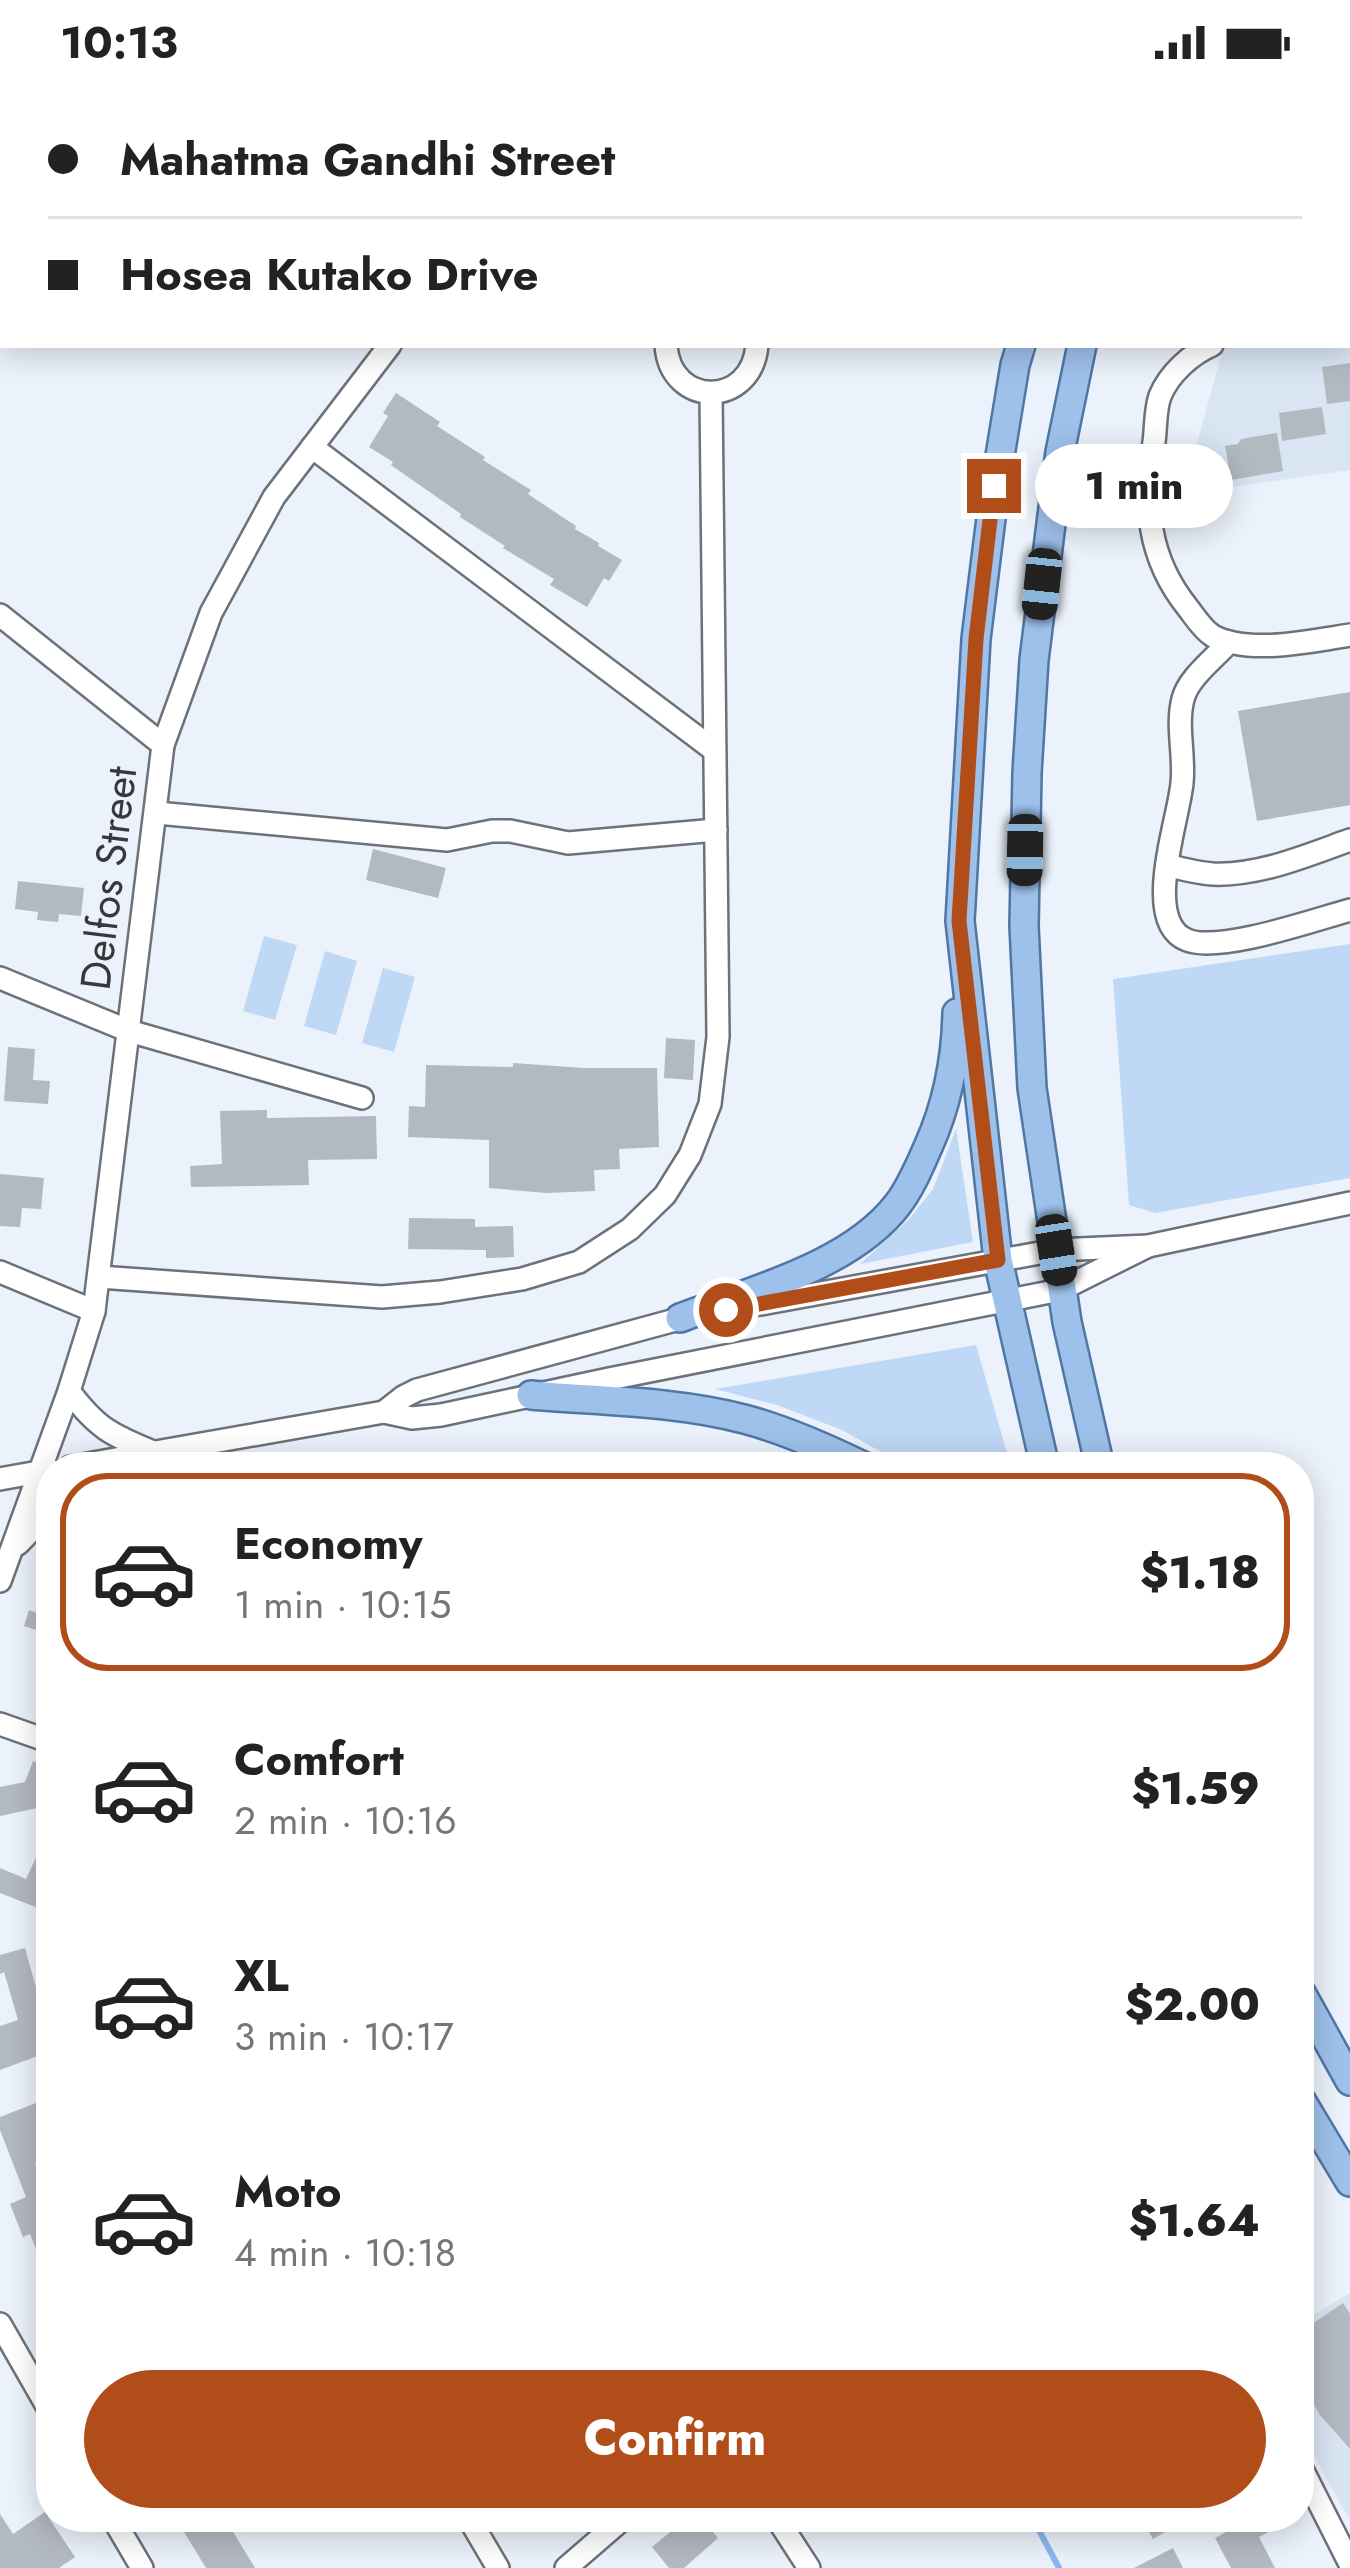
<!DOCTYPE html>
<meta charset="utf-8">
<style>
body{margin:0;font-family:Jost,sans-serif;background:#f6f6f6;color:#222;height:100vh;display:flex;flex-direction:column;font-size:45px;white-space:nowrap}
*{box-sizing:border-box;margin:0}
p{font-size:39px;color:#767676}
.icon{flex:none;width:66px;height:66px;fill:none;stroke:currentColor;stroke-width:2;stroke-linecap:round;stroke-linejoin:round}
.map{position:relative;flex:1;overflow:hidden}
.details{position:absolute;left:36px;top:1368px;width:1278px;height:1080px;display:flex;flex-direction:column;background:#fff;border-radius:48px;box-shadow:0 6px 30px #0003}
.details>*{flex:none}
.top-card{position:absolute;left:0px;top:0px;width:1350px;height:264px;box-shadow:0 6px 30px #0003;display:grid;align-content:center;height:264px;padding:0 48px;background:#fff}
.end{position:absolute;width:54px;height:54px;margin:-27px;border:15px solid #b14d18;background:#fff;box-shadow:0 0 0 6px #fff}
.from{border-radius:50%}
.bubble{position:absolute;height:84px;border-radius:42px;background:#fff;box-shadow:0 6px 30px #0003;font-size:39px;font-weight:800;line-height:84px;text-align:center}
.car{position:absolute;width:36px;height:72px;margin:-36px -18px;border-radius:15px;box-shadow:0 0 9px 3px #0007;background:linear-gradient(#222 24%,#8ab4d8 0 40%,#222 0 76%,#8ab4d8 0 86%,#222 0)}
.top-card b{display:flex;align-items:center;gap:42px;height:114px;font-size:45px}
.top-card b+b{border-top:3px solid #e0e0e0}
.top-card i{width:30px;height:30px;background:#222}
ul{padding:21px 0 0;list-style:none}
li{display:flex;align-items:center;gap:36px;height:198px;margin:0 24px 18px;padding:0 24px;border:6px solid transparent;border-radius:48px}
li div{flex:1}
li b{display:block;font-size:45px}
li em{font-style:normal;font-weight:800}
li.current{border-color:#b14d18}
li>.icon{width:108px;height:108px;stroke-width:1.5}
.action{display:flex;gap:24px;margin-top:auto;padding:24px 48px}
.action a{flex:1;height:138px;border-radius:72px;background:#b14d18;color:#fff;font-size:48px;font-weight:800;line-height:138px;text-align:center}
.status{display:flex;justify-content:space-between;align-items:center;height:84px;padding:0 60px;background:#fff;direction:ltr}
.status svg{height:33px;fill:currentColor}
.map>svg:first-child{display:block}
.built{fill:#d9e5f3}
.green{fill:#bfd8f6}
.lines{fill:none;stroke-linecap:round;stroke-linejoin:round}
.stream{stroke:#8cb7ed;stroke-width:6}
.building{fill:#b3b9c1}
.minor-casing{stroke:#6c7279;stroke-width:26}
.major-casing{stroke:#4f76a5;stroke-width:32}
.minor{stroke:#fff;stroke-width:21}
.major{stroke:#9ec1eb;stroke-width:27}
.route{stroke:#b14d18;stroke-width:15}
.labels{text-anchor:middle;stroke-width:9;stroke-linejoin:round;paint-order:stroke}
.street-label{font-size:42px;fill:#36393c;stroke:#ebf2fb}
</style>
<div class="status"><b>10:13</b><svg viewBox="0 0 49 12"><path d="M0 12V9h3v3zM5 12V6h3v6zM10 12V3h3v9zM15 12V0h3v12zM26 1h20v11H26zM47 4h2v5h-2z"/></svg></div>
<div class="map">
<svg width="1350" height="2484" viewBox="0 0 1350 2484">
<rect width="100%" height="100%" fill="#ebf2fb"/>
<g class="built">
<path d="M1296,0h54v386l-167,24 41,-149h123v-258h-52z"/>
<path d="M1350,2209v228l-51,-94v-103z"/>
</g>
<g class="green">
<path d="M264,852l33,9 -22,75 -32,-9z"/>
<path d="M1350,860v234l-195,35 -26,-8 -16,-226z"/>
<path d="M325,867l32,10 -21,74 -32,-9z"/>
<path d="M383,884l32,9 -21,75 -32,-9z"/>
<path d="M956,1045l17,113 -113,22 49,-45 24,-30z"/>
<path d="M976,1261l35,122h-103l-66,-37 -65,-25 -62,-16z"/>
</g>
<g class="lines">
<path class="stream" d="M1032,2433l27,51"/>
</g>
<g class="building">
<path d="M1350,279v38l-23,3 -5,-37z"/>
<path d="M396,309l44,29 -3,4 48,31 -2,3 48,30 -3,4 48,32 -1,3 24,14 -1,3 24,14 -13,21 -5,-3 -17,29 -37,-22 4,-6 -51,-31 2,-2 -45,-29 1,-3 -70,-49 2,-3 -24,-15 19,-31 -5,-3z"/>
<path d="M1322,323l4,27 -44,7 -3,-28z"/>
<path d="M1277,349l6,38 -52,9 -6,-34 13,-2 3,-5z"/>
<path d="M1350,608v113l-93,16 -19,-110z"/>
<path d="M373,765l73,19 -8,30 -72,-18z"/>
<path d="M18,797l66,7 -3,28 -22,-2 -1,8 -21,-2 1,-8 -23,-3z"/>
<path d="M666,954l29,2 -2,40 -29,-2z"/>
<path d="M8,963l27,2 -2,31 17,1 -2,23 -44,-3z"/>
<path d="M513,979l71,5h73l2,79 -40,2 1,20 -26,1 1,21 -48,2 -58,-5v-48l-81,-3 1,-31 16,1 1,-42 87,2z"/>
<path d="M267,1026v8l109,-2 1,43 -69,1 1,25 -118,2 -1,-21 32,-2 -2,-53z"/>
<path d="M0,1090l44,4 -3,31 -19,-1 -2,19 -20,-1z"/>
<path d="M409,1134l66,1v8l38,-1 1,31 -28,1v-8l-78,-1z"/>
<path d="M29,1526l22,8v17l-27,-9z"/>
<path d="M33,1677l18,6v38l-51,11v-29l25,-5z"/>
<path d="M51,1741v51l-13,32 -38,-15v-25l26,11z"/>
<path d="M25,1864l15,54 11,27v22l-51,19v-44l18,-6 -14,-48 -4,2v-19z"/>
<path d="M51,2013v60l-16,6 16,40v4l-7,3 7,18v14l-15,7 -6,-15 -7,3 -13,-33 16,-7 -26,-67v-13z"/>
<path d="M1343,2219l7,11v135l-30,-34 -21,-36v-46z"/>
<path d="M45,2428l30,45 -16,11h-59v-54l13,20z"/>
<path d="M210,2433h14l31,51h-49l-22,-36z"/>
<path d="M665,2433h35l18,21 -34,30h-15l-17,-21 23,-19z"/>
<path d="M1140,2433h52l-39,22z"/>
<path d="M1254,2433h43l-38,20 16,31h-44l-16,-30z"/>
<path d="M1173,2464l10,20h-49z"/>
</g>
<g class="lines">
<g class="minor-casing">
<g id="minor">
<path d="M415,0l4,3"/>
<path d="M622,0l1,3"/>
<path d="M597,3l2,-3"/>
<path d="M1347,232h3"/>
<path d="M666,261c4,63 86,63 91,0"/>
<path d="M1212,261c-21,9 -43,29 -52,51 -5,14 -4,32 -6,46 -10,63 -7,115 34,166 7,9 15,22 25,28 36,19 98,5 137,-1"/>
<path d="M312,363l402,303"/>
<path d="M0,531l163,130"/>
<path d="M1229,558c-14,16 -41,36 -46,57 -7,27 2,56 -1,84 -3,36 -41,139 5,157 32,13 127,-20 163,-30"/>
<path d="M157,729l290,27 45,-9h18l58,12 148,-13"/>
<path d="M1167,781c15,4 31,8 46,9 46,2 95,-19 137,-34"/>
<path d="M0,894l129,53 233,67"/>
<path d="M0,1188l94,39"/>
<path d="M99,1193l283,20 58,-5 82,-13 57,-17 51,-33 35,-34 25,-40 20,-51 8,-67 -7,-644"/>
<path d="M733,1225l323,-59 92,-4 202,-43"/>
<path d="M69,1307c28,37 42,44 84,61"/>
<path d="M384,1328l19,-15 14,-7 273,-74"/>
<path d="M70,1383l314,-55 28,6 29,-3 168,-36 451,-89 88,-44"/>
<path d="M0,1395l50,-9"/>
<path d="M18,1460l33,-34"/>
<path d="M0,1497l69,-190 25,-80 69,-566 48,-132 63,-116 116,-152"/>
<path d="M0,1640l51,18"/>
<path d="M0,2240l51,89"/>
<path d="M1299,2379l51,101"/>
<path d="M112,2433l30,51"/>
<path d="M468,2433l30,51"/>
<path d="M776,2433l33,51"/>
<path d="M566,2484l59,-51"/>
</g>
</g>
<g class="major-casing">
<g id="major">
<path d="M1017,3v-3"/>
<path d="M1102,3l1,-3"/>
<path d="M1151,3l1,-3"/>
<path d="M1021,261l-6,20 -20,121 -19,153 -16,282 38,339 47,207"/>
<path d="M1082,261l-22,107 -26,208 -7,113 -3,153 8,162 35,234 33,145"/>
<path d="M680,1234c70,-27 171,-52 218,-114 13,-17 21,-37 30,-57 19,-42 28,-88 29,-134"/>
<path d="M531,1311c70,6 144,6 213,24 42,11 82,29 121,48"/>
<path d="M1299,1905l51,92"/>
<path d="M1299,2013l51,85"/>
</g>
</g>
<use href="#minor" class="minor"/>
<use href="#major" class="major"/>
</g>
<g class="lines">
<path class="route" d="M726,1226l272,-50 -39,-339 17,-282 18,-153"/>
</g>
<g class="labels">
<g class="street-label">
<text transform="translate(108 794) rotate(-83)" y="15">Delfos Street</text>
</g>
</g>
</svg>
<i class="end from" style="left:726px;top:1226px"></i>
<i class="end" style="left:994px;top:402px"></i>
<div class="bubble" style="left:1035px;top:360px;width:198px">1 min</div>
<i class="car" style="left:1042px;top:500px;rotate:186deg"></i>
<i class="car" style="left:1025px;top:766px;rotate:181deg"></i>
<i class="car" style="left:1056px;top:1166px;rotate:171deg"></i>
<div class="top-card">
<b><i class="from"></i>Mahatma Gandhi Street</b>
<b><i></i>Hosea Kutako Drive</b>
</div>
<section class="details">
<ul>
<li class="current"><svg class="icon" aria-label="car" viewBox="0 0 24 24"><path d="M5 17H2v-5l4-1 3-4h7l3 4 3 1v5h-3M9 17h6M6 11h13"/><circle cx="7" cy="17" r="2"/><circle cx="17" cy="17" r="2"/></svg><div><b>Economy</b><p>1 min · 10:15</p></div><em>$1.18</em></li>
<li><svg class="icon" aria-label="car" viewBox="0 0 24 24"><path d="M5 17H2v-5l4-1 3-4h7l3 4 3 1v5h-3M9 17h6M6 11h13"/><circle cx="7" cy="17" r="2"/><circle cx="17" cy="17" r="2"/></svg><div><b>Comfort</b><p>2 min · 10:16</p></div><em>$1.59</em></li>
<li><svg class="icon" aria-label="car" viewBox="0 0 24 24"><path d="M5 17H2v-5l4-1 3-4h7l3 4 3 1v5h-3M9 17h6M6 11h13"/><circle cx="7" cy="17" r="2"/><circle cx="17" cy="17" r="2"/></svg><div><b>XL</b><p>3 min · 10:17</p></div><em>$2.00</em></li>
<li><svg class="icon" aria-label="car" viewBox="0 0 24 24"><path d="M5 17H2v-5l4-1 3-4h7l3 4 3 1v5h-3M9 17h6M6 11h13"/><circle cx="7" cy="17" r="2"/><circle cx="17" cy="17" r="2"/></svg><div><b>Moto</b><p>4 min · 10:18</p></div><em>$1.64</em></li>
</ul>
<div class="action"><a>Confirm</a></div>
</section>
</div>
